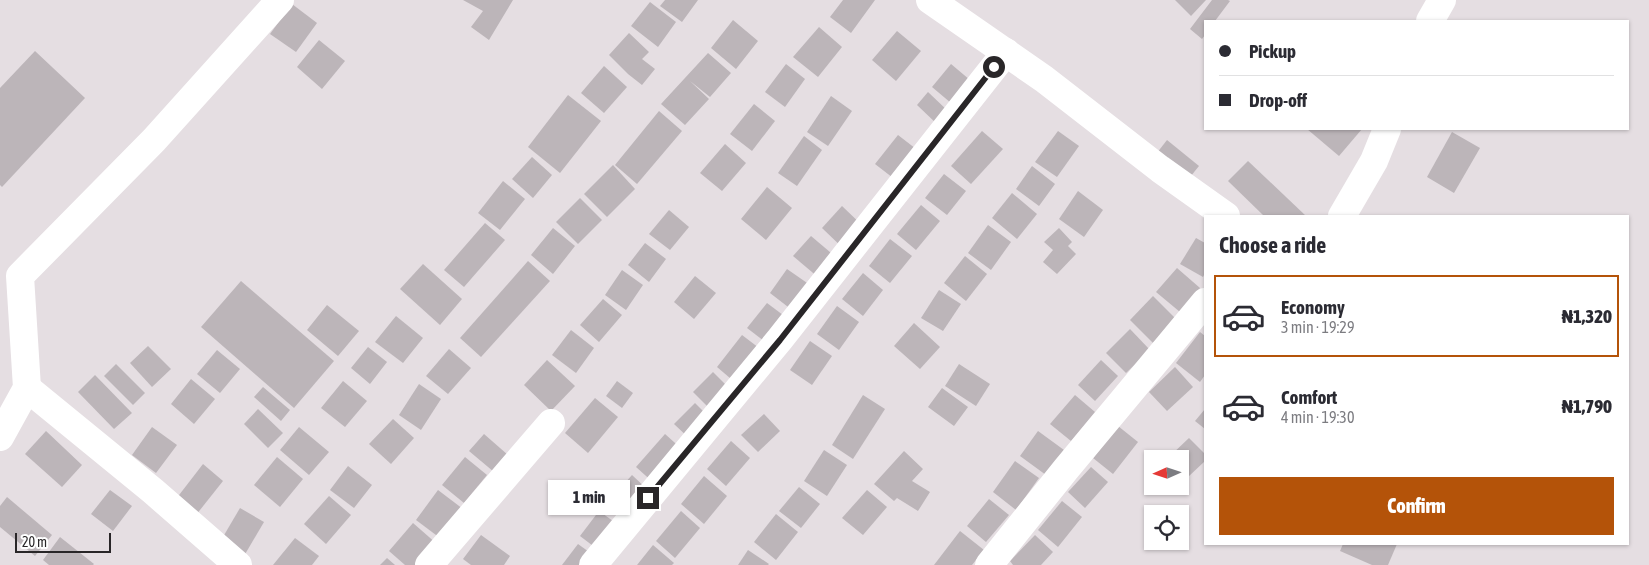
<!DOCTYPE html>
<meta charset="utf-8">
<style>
body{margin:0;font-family:"Asap Condensed",sans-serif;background:#f7f7f7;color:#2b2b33;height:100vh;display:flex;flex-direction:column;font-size:19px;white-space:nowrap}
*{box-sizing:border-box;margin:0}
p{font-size:16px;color:#7c7c81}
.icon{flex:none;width:28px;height:28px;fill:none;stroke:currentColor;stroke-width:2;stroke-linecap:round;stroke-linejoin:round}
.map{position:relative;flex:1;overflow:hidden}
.panel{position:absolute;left:1204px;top:215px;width:425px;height:330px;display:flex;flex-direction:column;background:#fff;border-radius:0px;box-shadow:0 1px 4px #0004}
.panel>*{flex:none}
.hud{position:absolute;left:1204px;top:20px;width:425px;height:110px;border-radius:0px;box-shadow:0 1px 4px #0004;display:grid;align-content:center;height:110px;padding:0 15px;background:#fff}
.needle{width:32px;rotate:267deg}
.tools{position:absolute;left:1144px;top:450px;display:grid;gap:10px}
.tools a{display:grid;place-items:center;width:45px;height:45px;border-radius:0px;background:#fff;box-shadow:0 1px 4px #0004;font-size:25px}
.scale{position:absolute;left:15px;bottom:12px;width:96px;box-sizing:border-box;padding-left:5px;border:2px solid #292628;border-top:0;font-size:14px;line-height:18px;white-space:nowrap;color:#292628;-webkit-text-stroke:4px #fff;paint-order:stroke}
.end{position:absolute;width:22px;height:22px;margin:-11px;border:6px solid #292628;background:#fff;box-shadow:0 0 0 2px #fff}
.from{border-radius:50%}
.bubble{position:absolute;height:35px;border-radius:0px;background:#fff;box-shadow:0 1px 4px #0004;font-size:16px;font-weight:800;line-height:35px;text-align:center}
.hud b{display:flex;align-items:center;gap:18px;height:48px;font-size:19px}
.hud b+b{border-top:1px solid #e1e1e2}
.hud i{width:12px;height:12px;background:#2b2b33}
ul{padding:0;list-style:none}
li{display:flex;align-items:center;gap:15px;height:82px;margin:0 10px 8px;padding:0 5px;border:2px solid transparent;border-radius:0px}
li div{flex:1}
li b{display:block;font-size:19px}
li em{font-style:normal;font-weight:800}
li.current{border-color:#b45309}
li>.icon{width:45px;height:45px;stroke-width:1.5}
h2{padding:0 15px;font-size:22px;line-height:60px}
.button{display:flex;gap:10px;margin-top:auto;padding:10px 15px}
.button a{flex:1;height:58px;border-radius:0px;background:#b45309;color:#fff;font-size:20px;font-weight:800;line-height:58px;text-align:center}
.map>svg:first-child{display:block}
.building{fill:#bcb5b9}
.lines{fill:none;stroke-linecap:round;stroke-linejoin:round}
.street{stroke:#fff;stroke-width:28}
.route{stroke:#292628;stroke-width:6}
</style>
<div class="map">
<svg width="1649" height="565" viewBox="0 0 1649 565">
<rect width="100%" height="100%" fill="#e5dee2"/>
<g class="building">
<path d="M463,0h50l-24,40 -18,-13 12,-16z"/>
<path d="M665,0h33l-16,22 -22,-16z"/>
<path d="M843,0h32l-24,33 -21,-16z"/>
<path d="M1175,0h31l-15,16z"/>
<path d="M1212,0h16l2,1 -15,20h-10v14l-3,4 -12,-10z"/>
<path d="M650,2l26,20 -18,25 -27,-21z"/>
<path d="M292,4l25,19 -21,29 -26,-18z"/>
<path d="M733,20l25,21 -22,28 -25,-21z"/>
<path d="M819,27l23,20 -24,30 -25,-20z"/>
<path d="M897,31l24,20 -25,30 -24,-21z"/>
<path d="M629,33l20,19 -7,7 13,10 -13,16 -14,-11 -19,-19z"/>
<path d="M319,40l26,21 -23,28 -25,-22z"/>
<path d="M35,51l50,47 -83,89 -2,-2v-97z"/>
<path d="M708,53l23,20 -21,24 -20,-16 19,18 -24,26 -24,-21z"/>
<path d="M786,64l19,15 -20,28 -20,-15z"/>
<path d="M951,64l19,16 -19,23 -19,-16z"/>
<path d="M604,66l23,21 -23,26 -23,-20z"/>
<path d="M928,92l21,20 -11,13 -21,-20z"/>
<path d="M568,95l33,26 -41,52 -32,-26z"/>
<path d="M831,96l21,15 -24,35 -21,-14z"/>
<path d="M754,104l21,17 -23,30 -22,-17z"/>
<path d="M659,111l23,20 -45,53 -22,-19z"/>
<path d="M1307,129h55l-23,27z"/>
<path d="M982,131l21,18 -32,35 -20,-18z"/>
<path d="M1058,131l21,15 -22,31 -22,-15z"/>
<path d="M1452,132l28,16 -26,45 -27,-16z"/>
<path d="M898,135l22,17 -23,29 -22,-17z"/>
<path d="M804,136l18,14 -25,36 -19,-13z"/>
<path d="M1167,140l32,26 -21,26 -32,-25z"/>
<path d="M725,144l21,19 -24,28 -22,-18z"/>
<path d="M532,157l20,18 -19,23 -21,-19z"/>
<path d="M1248,161l58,55h-42l-36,-35z"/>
<path d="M613,165l22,24 -28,28 -23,-23z"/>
<path d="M1032,166l23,18 -16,22 -23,-17z"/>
<path d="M944,174l22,17 -19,24 -22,-17z"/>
<path d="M503,181l22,18 -25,31 -22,-17z"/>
<path d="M767,187l25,21 -26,32 -25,-21z"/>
<path d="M1078,191l25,19 -19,27 -25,-18z"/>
<path d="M1012,193l25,21 -20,25 -25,-21z"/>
<path d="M580,198l22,22 -24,24 -22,-22z"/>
<path d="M921,205l19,16 -24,29 -19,-16z"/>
<path d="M842,206l24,23 -20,22 -24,-23z"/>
<path d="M669,210l20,17 -19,23 -21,-16z"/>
<path d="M485,223l20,17 -41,47 -20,-17z"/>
<path d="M988,225l23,17 -20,28 -23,-17z"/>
<path d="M553,228l22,18 -22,28 -22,-19z"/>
<path d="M1059,228l13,14 -4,4 8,8 -19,20 -14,-12 10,-12 -9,-8z"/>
<path d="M811,236l26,22 -18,20 -26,-22z"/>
<path d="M1196,238l9,5v30l-2,4 -23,-13z"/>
<path d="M890,239l22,17 -22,27 -21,-17z"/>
<path d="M645,243l21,16 -17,23 -21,-17z"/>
<path d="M965,256l22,18 -21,27 -22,-18z"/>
<path d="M528,261l22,20 -69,76 -21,-19z"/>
<path d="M423,264l39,35 -22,26 -40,-36z"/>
<path d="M1177,268l23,20 -20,24 -24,-20z"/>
<path d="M787,269l23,16 -18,25 -22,-17z"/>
<path d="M622,270l21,15 -17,25 -21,-15z"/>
<path d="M863,273l20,17 -20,26 -21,-17z"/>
<path d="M695,276l21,17 -22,26 -20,-17z"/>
<path d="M241,281l93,80 -40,47 -93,-81z"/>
<path d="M939,290l22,14 -18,27 -22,-13z"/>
<path d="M1153,296l23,23 -23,24 -23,-23z"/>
<path d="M603,299l19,16 -23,27 -19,-17z"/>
<path d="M767,303l20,15 -19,26 -21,-16z"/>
<path d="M327,305l32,26 -21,25 -31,-26z"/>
<path d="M837,306l22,16 -20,28 -22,-16z"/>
<path d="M396,316l27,22 -20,25 -28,-21z"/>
<path d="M914,323l26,24 -20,22 -26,-23z"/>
<path d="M1130,329l20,21 -24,23 -20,-20z"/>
<path d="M571,330l23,18 -18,25 -24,-18z"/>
<path d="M1200,332l5,4v39l-5,7 -24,-19z"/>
<path d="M742,335l21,16 -26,33 -20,-17z"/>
<path d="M810,341l22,15 -20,29 -22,-15z"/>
<path d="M148,346l23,23 -19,18 -22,-24z"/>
<path d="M368,347l19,15 -17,22 -19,-16z"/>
<path d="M449,349l22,19 -23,26 -22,-18z"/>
<path d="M217,350l23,19 -20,24 -23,-19z"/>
<path d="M547,360l28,26 -24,25 -27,-26z"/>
<path d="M1101,360l17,16 -23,25 -17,-16z"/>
<path d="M116,364l29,29 -12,12 -29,-29z"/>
<path d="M959,364l31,20 -14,22 -31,-20z"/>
<path d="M1175,367l18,20 -26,24 -18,-19z"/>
<path d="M713,372l21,21 -20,20 -21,-21z"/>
<path d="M95,375l37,38 -18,16 -36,-37z"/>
<path d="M191,379l24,20 -21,25 -23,-20z"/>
<path d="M343,381l24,20 -22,26 -24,-19z"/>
<path d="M617,381l16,12 -11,15 -16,-12z"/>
<path d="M419,384l22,15 -20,31 -22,-15z"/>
<path d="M263,387l27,23 -9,11 -27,-24z"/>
<path d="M942,388l26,19 -14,19 -26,-19z"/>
<path d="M863,395l22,14 -32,50 -21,-14z"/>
<path d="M1075,395l20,17 -24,29 -21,-17z"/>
<path d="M595,398l23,19 -30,36 -23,-20z"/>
<path d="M695,403l16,16 -20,21 -17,-16z"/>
<path d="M258,409l25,24 -15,15 -24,-24z"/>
<path d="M1205,409v20l-10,-8z"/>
<path d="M764,414l16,17 -22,21 -17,-17z"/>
<path d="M393,419l21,19 -23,26 -22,-20z"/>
<path d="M1118,426l20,16 -25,32 -20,-16z"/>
<path d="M152,427l25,18 -21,28 -24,-18z"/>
<path d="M299,427l30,25 -20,23 -29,-25z"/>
<path d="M46,431l36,34 -20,22 -37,-33z"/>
<path d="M1038,431l26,19 -18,25 -26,-19z"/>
<path d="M484,434l24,21 -14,17 -25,-21z"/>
<path d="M665,434l19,17 -29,33 -19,-17z"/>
<path d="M1189,438l16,16v7l-17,16 -8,-8v-10h-9l-2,-2z"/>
<path d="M731,441l19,17 -24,28 -19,-17z"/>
<path d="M824,450l23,15 -20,31 -23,-15z"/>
<path d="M904,451l19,18 -11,12 18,11 -12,19 -21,-13 -3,3 -20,-17z"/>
<path d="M277,457l26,22 -23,28 -26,-22z"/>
<path d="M465,457l22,18 -23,28 -22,-18z"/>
<path d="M1015,461l24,17 -23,32 -23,-18z"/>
<path d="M203,464l20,17 -27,34 -20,-16z"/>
<path d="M348,466l24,19 -18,23 -24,-18z"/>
<path d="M1091,467l17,15 -23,26 -17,-16z"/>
<path d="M632,475l18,17 -25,28 -18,-17z"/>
<path d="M704,476l23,20 -23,28 -23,-20z"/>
<path d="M799,487l21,17 -19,24 -22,-17z"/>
<path d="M110,490l22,16 -19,25 -22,-17z"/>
<path d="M438,490l25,19 -23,29 -24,-18z"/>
<path d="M867,490l20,17 -24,28 -21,-17z"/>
<path d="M329,496l22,19 -25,29 -22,-20z"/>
<path d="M7,497l45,38 -17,21 -35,-29v-21z"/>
<path d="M989,499l20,16 -23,27 -19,-16z"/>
<path d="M1062,501l20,16 -24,30 -20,-17z"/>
<path d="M240,508l24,14 -20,34 -24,-14z"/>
<path d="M599,511l21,15 -19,26 -21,-16z"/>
<path d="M681,511l19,17 -25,30 -19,-17z"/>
<path d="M776,514l22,18 -22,28 -22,-18z"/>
<path d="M413,523l24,21 -18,21h-14l-16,-14z"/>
<path d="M960,531l24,19 -12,15h-38z"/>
<path d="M481,535l29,21 -6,9h-33l-8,-6z"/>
<path d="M1035,535l18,17 -12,13h-28l-3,-4z"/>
<path d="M60,537l34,27 -1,1h-44l-6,-5z"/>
<path d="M295,538l24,18 -7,9h-39z"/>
<path d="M578,544l18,13 -6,8h-28z"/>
<path d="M1343,544h54l-9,21h-16l-32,-14z"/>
<path d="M653,545l21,18 -2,2h-35z"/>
<path d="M748,550l21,14 -1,1h-30z"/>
<path d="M387,558l8,7h-15z"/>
</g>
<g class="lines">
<g class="street">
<path d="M930,0l114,79 116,90 66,47"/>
<path d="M1430,21l12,-21"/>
<path d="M1342,216l32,-55 13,-32"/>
<path d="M27,388l126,103 85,74"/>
<path d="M0,437l27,-49 -7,-112 134,-136 126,-140"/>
<path d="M429,565l122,-142"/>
<path d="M593,565l187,-226 226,-287"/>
<path d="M989,565l77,-96 139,-167"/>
</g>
</g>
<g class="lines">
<path class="route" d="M648,498l132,-158 214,-273"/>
</g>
</svg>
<div class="tools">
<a><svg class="needle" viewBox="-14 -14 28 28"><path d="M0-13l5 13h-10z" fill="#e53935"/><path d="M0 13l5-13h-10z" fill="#7c7c81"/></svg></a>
<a><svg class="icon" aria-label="locate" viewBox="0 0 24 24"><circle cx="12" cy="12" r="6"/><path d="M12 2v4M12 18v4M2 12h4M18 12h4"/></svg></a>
</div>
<div class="scale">20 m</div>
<i class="end from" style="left:994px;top:67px"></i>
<i class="end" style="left:648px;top:498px"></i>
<div class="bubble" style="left:548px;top:480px;width:82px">1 min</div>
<div class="hud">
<b><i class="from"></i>Pickup</b>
<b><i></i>Drop-off</b>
</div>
<section class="panel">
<h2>Choose a ride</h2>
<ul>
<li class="current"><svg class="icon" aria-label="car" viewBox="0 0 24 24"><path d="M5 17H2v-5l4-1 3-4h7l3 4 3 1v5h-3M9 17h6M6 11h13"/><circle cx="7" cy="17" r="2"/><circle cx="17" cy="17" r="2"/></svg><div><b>Economy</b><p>3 min · 19:29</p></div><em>₦1,320</em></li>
<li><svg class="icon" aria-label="car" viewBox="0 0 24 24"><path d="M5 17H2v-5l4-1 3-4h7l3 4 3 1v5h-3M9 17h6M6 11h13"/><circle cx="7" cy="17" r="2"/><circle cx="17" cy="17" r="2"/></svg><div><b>Comfort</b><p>4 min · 19:30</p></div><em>₦1,790</em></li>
</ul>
<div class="button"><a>Confirm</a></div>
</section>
</div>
